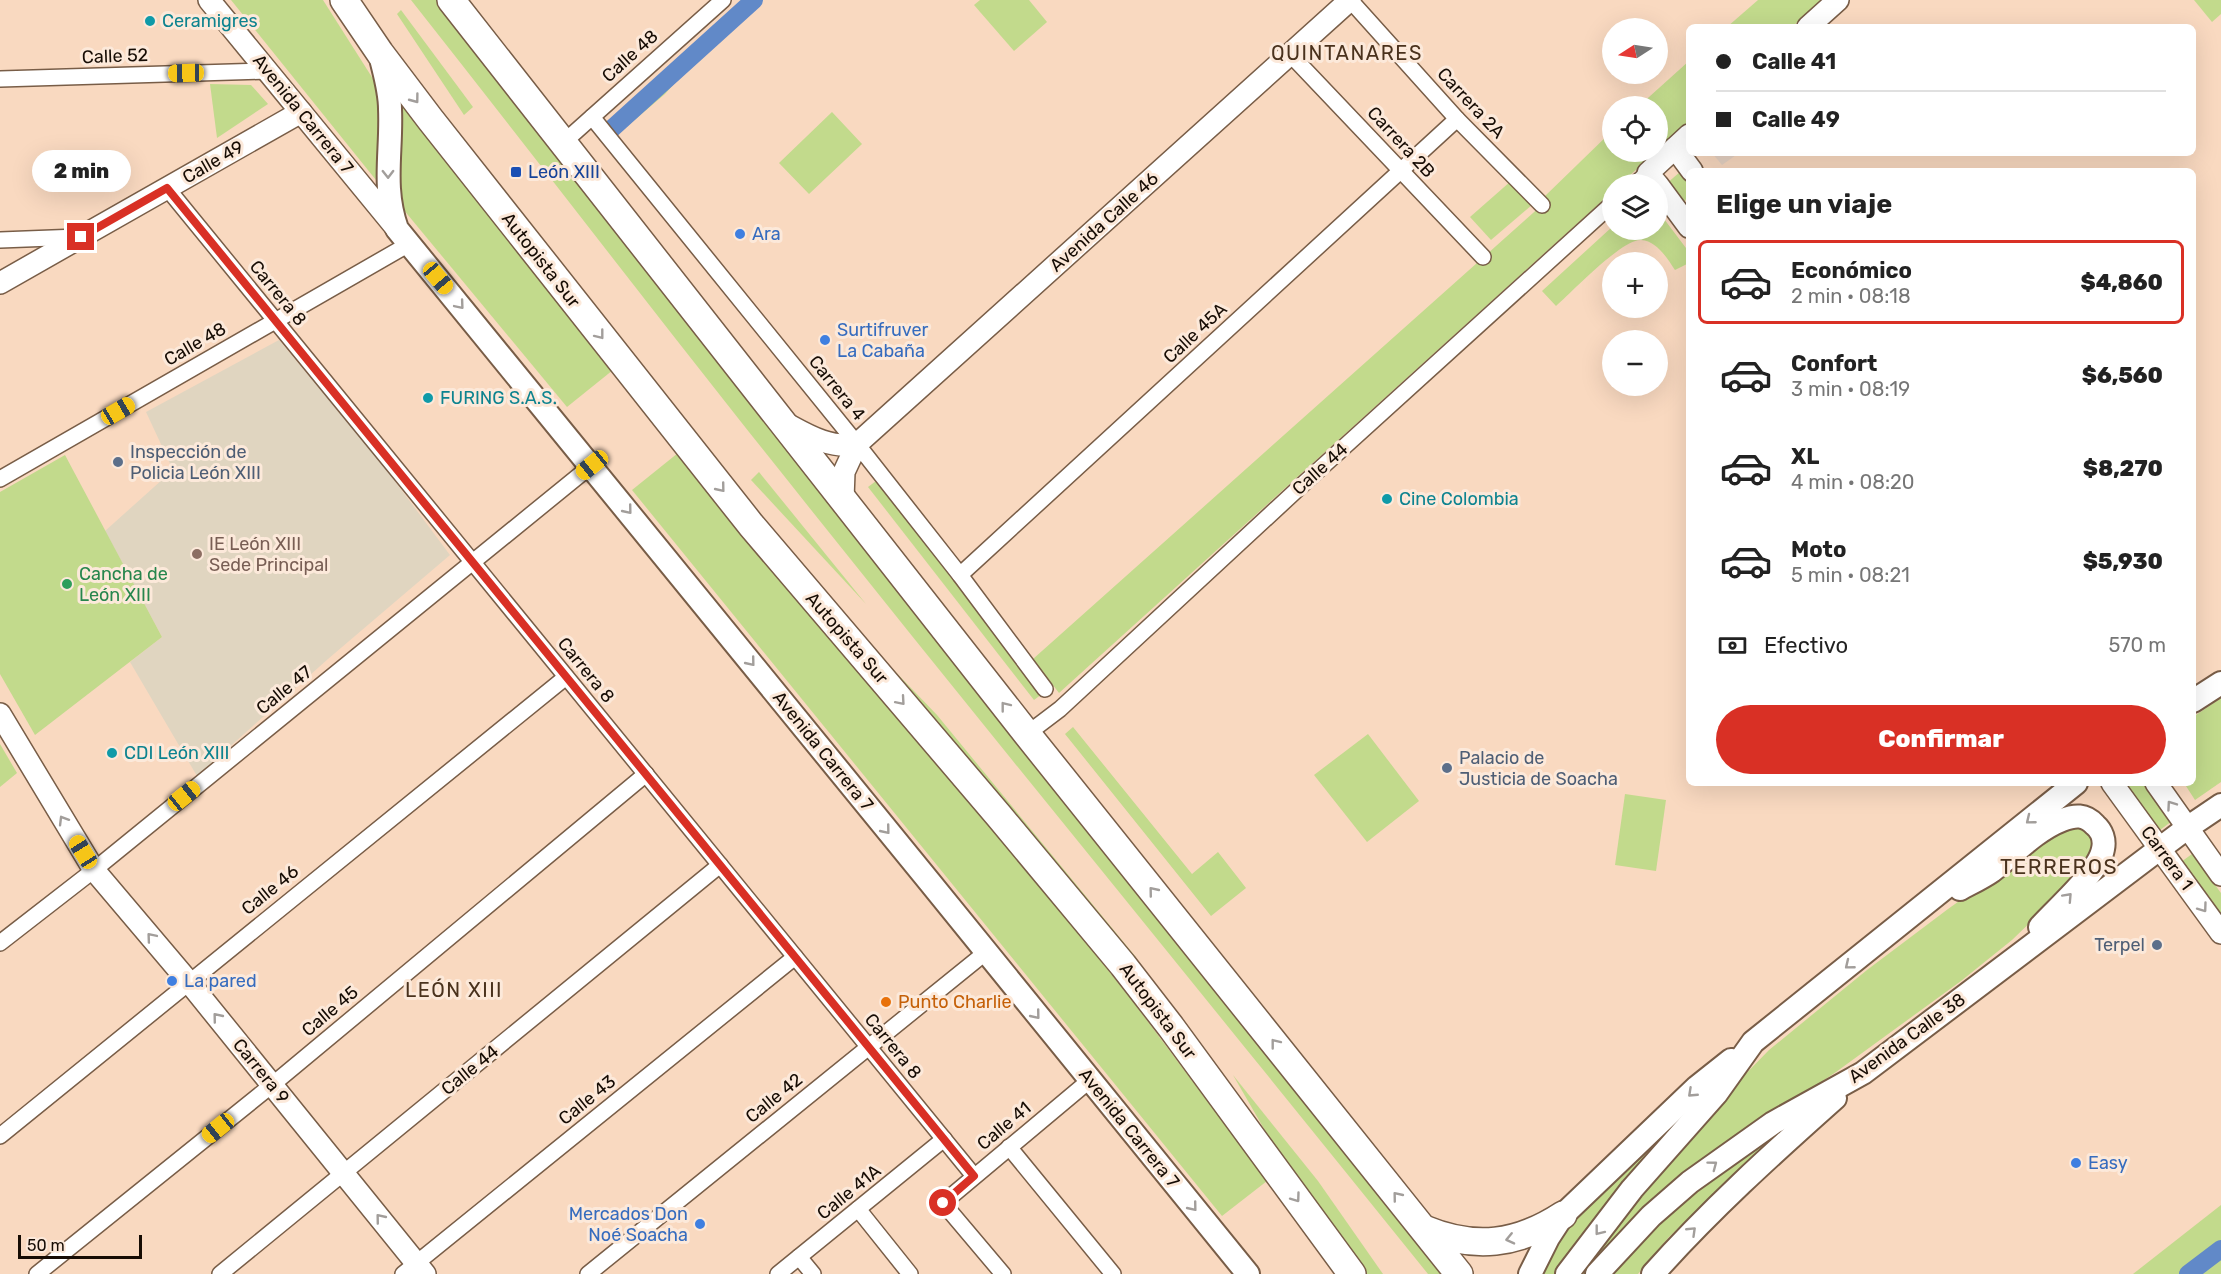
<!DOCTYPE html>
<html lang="es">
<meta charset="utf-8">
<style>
body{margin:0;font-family:Rubik,sans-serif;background:#f6f6f6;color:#222;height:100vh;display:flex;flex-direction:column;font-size:22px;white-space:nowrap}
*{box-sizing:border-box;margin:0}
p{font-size:20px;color:#767676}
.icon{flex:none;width:33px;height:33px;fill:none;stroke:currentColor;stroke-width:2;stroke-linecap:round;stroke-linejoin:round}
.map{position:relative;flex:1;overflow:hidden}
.panel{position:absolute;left:1686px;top:168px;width:510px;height:618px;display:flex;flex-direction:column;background:#fff;border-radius:9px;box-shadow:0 6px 24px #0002}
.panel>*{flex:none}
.hud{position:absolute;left:1686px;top:24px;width:510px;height:132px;border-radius:9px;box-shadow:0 6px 24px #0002;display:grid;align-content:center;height:132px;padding:0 30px;background:#fff}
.needle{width:39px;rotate:258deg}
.controls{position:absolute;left:1602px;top:18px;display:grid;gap:12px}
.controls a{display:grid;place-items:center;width:66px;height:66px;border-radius:50%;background:#fff;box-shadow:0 6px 24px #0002;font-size:30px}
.scale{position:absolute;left:18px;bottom:15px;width:124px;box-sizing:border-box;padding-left:6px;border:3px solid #160c04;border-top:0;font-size:16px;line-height:21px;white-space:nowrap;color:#160c04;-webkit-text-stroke:4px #fce9da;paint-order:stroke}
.end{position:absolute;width:27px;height:27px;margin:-14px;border:8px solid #d93025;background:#fff;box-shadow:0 0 0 3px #fff}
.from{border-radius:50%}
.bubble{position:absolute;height:42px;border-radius:21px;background:#fff;box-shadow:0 6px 24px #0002;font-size:20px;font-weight:800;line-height:42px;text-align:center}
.car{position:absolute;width:18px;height:36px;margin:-18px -9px;border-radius:8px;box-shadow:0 0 4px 2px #0007;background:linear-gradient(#f5c518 24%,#345 0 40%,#f5c518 0 76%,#345 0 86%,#f5c518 0)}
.hud b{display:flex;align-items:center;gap:21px;height:57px;font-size:22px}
.hud b+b{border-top:2px solid #e0e0e0}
.hud i{width:15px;height:15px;background:#222}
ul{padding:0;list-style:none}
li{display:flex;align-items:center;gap:18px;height:84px;margin:0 12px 9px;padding:0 18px;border:3px solid transparent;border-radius:9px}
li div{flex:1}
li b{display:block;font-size:22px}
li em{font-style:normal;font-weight:800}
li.current{border-color:#d93025}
li>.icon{width:54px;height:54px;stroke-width:1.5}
h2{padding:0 30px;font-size:27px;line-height:72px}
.pay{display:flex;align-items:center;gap:15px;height:66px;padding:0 30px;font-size:22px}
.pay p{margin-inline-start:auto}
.button{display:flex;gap:12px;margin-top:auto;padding:12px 30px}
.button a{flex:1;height:69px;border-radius:36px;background:#d93025;color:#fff;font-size:24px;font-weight:800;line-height:69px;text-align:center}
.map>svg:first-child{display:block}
.commercial{fill:#e6d2c3}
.education{fill:#e0d5c0}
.green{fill:#c2da8c}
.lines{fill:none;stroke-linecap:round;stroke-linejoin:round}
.canal{stroke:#6189c8;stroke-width:18}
.street-casing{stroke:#785d47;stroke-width:18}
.secondary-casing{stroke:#785d47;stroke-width:24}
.primary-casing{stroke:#785d47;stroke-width:26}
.highway-casing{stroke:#785d47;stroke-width:30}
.street{stroke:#fff;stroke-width:15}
.secondary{stroke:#fff;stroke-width:21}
.primary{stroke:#fff;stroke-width:22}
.highway{stroke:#fff;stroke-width:27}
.oneway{stroke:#a29e9b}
.route{stroke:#d93025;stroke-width:8}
.culture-dot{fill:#0f9aa8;stroke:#fce9da;stroke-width:2}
.transit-dot{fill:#1a4fb4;stroke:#fce9da;stroke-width:2}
.shop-dot{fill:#3f7fe0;stroke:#fce9da;stroke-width:2}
.service-dot{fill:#5c6f8a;stroke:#fce9da;stroke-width:2}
.education-dot{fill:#8d6e63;stroke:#fce9da;stroke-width:2}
.leisure-dot{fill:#2e9e5b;stroke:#fce9da;stroke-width:2}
.food-dot{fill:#e8710a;stroke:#fce9da;stroke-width:2}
.labels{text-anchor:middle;stroke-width:6;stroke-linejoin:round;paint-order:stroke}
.culture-label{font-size:18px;fill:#0d838f;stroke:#fce9da;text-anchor:start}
.street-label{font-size:18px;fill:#160c04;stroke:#fce9da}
.transit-label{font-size:18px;fill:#164399;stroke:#fce9da;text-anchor:start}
.shop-label{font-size:18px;fill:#366cbe;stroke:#fce9da;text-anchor:start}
.service-label{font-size:18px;fill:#4e5e75;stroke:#fce9da;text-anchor:start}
.education-label{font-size:18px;fill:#785e54;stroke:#fce9da;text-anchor:start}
.leisure-label{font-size:18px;fill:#27864d;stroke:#fce9da;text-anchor:start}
.food-label{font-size:18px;fill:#c56008;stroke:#fce9da;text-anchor:start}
.neighbourhood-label{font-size:20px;letter-spacing:1.5px;fill:#4a321d;stroke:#fce9da}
.quarter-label{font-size:21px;letter-spacing:1.5px;fill:#4a321d;stroke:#fce9da}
</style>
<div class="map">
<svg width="2221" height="1274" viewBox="0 0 2221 1274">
<rect width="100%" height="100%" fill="#f9d9c0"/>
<path class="commercial" d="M1712,153h27l-17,12z"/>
<path class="education" d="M279,340l103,124 68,91 -122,104 -131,117 -67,-114 32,-25 -57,-106 68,-61 -27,-58z"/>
<g class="green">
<path d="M231,0h92l59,93 2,97z"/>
<path d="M411,0h26l1010,1274h-19c-231,-287 -465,-572 -694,-861 -108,-137 -215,-276 -323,-413z"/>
<path d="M742,0h20l-82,77 -15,17 -54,46 -10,-12z"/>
<path d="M980,0h49l18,22 -33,29 -40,-46z"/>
<path d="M1758,0h64l-30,27h-65z"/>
<path d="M2194,0h27v14l-9,8z"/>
<path d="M401,10l72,97 -9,8 -67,-101z"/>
<path d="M1689,61v60l-31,29v-44h-19z"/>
<path d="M210,84l41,1 17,19 -51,34z"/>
<path d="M400,100l213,270 -46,37 -169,-204z"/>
<path d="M832,112l30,32 -53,50 -30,-31z"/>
<path d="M1612,131v21h44l-36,32h-8v8l-553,501 -26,-34 509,-454 2,-8z"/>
<path d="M1680,172c12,14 11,18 3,33l-17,-21z"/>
<path d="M1511,181l21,24 -41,35 -21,-23z"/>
<path d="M1658,211l31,41v11l-14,7c-8,-12 -18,-29 -34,-30 -19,-1 -69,52 -85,66l-14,-15 70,-64v3h46z"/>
<path d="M678,453l358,426 95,120 136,182 -45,35 -590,-726z"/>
<path d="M65,455l97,182 -127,98 -35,-61v-182z"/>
<path d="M759,472l107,132 -115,-124z"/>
<path d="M876,481l166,213 -8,6 -166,-213z"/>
<path d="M859,634l78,81 198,241 29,47z"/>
<path d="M2221,698v84l-26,18 -11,-17h9v-66z"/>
<path d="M1073,727l119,147 26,-22 28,36 -35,28 -146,-182z"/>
<path d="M1368,734l51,67 -52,41 -53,-67z"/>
<path d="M0,744l17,29 -17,14z"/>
<path d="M2126,783h19l27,38 -12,9z"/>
<path d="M1625,794l41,6 -10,71 -41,-6z"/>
<path d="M2076,826l11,3 8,14 -15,31 -68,66 -51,41 -125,91 -123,83 -55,69 77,-64 48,-29 -114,106 -31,37h-96l2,-7 15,-25 26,-36 112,-107 33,-9 39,-40 98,-80 81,-61 113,-80z"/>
<path d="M2192,854l29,39v23l-40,-54z"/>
<path d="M1233,1075l85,106 65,93h-18l-71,-93z"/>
<path d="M2221,1205v69h-88z"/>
</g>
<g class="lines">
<g class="canal">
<path d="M606,134l148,-134"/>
<path d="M2188,1274l33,-25"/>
</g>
<g class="street-casing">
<g id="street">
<path d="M1350,0l107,119 85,86"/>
<path d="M1290,54l193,203"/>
<path d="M0,79l267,-8"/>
<path d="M592,117l265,327 103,131 85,114"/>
<path d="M564,142l159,-142"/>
<path d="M1635,184l13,-11"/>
<path d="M167,188l807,988"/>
<path d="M0,240l78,-3"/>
<path d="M0,479l409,-235"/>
<path d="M960,575l497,-456"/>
<path d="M1027,734l33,-25 241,-223 311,-282"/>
<path d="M0,943l94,-73 498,-405"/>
<path d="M0,1136l566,-459"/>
<path d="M1009,1147l104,127"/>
<path d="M858,1209l52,65"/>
<path d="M799,1257l14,17"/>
<path d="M37,1274l235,-189 374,-311"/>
<path d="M220,1274l500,-409"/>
<path d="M403,1274l392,-317"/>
<path d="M588,1274l397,-321"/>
<path d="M778,1274l166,-135"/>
<path d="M1003,1274l-60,-71 147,-123"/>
</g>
</g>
<g class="secondary-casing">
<g id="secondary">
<path d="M209,0l188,229"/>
<path d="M1808,27l30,-27"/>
<path d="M1675,148l17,23"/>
<path d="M1657,184l-9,-11 41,-38"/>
<path d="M1658,185l31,42"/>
<path d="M0,283l301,-171"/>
<path d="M787,424c22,12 44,25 70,20"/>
<path d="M843,499l1,-27 13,-28 493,-444"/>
<path d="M0,714l94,156 94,111 237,293"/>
<path d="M2112,783l109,150"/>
<path d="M2156,783l65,92"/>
</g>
</g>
<g class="primary-casing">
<g id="primary">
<path d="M380,54c4,18 10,36 10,55 2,42 -8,78 7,120 286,346 567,697 851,1045"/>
<path d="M2193,701l28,-18"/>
<path d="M1960,889c11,-6 22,-11 32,-18 22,-17 44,-41 70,-51 13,-5 23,-6 33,5 7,6 10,15 8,24 -4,23 -47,60 -63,78"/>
<path d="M1530,1274l18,-36 15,-23 134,-128 34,-27"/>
<path d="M1567,1274l65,-85 84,-95 37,-52 323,-259"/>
<path d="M1597,1274l54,-58 39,-34 83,-59 90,-50 324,-245 34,-23"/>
<path d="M1653,1274c56,-63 119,-120 182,-176"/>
</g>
</g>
<g class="highway-casing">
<g id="highway">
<path d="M344,0l36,53 50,66 321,406 248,291 124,149 48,62 181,247"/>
<path d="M451,0l576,734 432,540"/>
<path d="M1424,1229c51,21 93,16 139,-14"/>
</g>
</g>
<use href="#street" class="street"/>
<use href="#secondary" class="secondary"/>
<use href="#primary" class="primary"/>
<use href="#highway" class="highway"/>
</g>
<defs><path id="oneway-chevron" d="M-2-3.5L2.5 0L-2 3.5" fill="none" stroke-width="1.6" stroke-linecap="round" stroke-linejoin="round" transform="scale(1.5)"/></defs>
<g class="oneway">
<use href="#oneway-chevron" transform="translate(415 99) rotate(53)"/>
<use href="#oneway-chevron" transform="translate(388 174) rotate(89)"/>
<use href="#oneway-chevron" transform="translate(460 305) rotate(50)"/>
<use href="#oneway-chevron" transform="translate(600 335) rotate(52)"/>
<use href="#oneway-chevron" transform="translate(721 488) rotate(51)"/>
<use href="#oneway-chevron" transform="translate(628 510) rotate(51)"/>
<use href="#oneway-chevron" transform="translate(751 662) rotate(51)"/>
<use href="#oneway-chevron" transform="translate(901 701) rotate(49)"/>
<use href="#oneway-chevron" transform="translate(1005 706) rotate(-128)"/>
<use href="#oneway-chevron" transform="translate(2171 805) rotate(-125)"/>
<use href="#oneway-chevron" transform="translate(63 820) rotate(-121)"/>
<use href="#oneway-chevron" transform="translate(2030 820) rotate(141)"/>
<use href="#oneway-chevron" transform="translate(886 830) rotate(51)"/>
<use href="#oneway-chevron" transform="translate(1153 891) rotate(-129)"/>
<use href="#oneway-chevron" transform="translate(2068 897) rotate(-47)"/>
<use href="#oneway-chevron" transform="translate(2203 908) rotate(54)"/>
<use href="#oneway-chevron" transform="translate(151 937) rotate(-130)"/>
<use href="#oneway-chevron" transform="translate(1849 965) rotate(141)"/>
<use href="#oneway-chevron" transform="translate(1036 1015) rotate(51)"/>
<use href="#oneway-chevron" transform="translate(217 1017) rotate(-129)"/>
<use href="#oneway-chevron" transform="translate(1275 1043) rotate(-128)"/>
<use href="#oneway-chevron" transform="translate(1692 1093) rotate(137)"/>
<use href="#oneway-chevron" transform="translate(1713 1165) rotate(-37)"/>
<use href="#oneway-chevron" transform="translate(1397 1196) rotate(-129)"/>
<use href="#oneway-chevron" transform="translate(1296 1198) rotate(54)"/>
<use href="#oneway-chevron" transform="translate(1193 1207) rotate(51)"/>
<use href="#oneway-chevron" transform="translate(380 1218) rotate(-129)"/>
<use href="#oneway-chevron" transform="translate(1599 1231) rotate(128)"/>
<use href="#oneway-chevron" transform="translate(1692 1231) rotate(-44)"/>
<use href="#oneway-chevron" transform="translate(1510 1239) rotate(167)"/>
</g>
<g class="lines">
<path class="route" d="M81,237l86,-49 807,988 -31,27"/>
</g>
<g class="culture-dot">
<circle cx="150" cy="21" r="6"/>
<circle cx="428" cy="398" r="6"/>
<circle cx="1387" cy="499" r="6"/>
<circle cx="112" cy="753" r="6"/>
</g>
<rect class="transit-dot" x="510" y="166" width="12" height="12" rx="3"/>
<g class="shop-dot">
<circle cx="740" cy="234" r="6"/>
<circle cx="825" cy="340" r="6"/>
<circle cx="172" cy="981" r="6"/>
<circle cx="2076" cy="1163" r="6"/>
<circle cx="700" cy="1224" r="6"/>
</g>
<g class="service-dot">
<circle cx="118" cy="462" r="6"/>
<circle cx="1447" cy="768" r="6"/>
<circle cx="2157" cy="945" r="6"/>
</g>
<circle class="education-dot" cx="197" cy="554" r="6"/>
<circle class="leisure-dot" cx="67" cy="584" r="6"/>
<circle class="food-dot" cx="886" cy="1002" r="6"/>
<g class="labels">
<g class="culture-label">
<text x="162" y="27">Ceramigres</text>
<text x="440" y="404">FURING S.A.S.</text>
<text x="1399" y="505">Cine Colombia</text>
<text x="124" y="759">CDI León XIII</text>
</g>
<g class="street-label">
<text transform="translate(115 56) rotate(-2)" y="6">Calle 52</text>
<text transform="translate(630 56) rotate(-42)" y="6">Calle 48</text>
<text transform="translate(1471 103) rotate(47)" y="6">Carrera 2A</text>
<text transform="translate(303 114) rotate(51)" y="6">Avenida Carrera 7</text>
<text transform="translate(1401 142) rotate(47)" y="6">Carrera 2B</text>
<text transform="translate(213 162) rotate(-30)" y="6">Calle 49</text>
<text transform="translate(1104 222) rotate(-42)" y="6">Avenida Calle 46</text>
<text transform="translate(541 260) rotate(52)" y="6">Autopista Sur</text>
<text transform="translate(278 293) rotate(51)" y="6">Carrera 8</text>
<text transform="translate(1195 333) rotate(-43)" y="6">Calle 45A</text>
<text transform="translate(195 344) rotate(-30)" y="6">Calle 48</text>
<text transform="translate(837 388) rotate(51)" y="6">Carrera 4</text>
<text transform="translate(1320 469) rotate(-42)" y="6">Calle 44</text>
<text transform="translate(847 638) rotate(49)" y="6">Autopista Sur</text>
<text transform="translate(586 670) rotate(51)" y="6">Carrera 8</text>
<text transform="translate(284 690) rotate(-39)" y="6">Calle 47</text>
<text transform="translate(823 751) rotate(51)" y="6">Avenida Carrera 7</text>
<text transform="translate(2167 858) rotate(54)" y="6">Carrera 1</text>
<text transform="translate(270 890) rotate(-39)" y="6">Calle 46</text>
<text transform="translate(330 1011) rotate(-40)" y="6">Calle 45</text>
<text transform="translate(1158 1011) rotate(53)" y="6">Autopista Sur</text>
<text transform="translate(1907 1038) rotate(-36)" y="6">Avenida Calle 38</text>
<text transform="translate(893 1046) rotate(51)" y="6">Carrera 8</text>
<text transform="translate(470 1070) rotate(-39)" y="6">Calle 44</text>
<text transform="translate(261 1071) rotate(51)" y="6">Carrera 9</text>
<text transform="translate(774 1098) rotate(-39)" y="6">Calle 42</text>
<text transform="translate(587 1100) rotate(-39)" y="6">Calle 43</text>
<text transform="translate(1004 1126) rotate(-40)" y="6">Calle 41</text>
<text transform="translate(1129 1128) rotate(51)" y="6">Avenida Carrera 7</text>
<text transform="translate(849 1192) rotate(-39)" y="6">Calle 41A</text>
</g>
<g class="transit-label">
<text x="528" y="178">León XIII</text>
</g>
<g class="shop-label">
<text x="752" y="240">Ara</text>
<text x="837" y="336">Surtifruver<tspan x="837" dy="21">La Cabaña</tspan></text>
<text x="184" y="987">La pared</text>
<text x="2088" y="1169">Easy</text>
<text x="688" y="1220" text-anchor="end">Mercados Don<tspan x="688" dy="21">Noé Soacha</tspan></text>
</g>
<g class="service-label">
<text x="130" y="458">Inspección de<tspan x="130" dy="21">Policia León XIII</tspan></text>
<text x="1459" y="764">Palacio de<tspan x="1459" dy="21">Justicia de Soacha</tspan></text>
<text x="2145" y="951" text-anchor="end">Terpel</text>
</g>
<g class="education-label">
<text x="209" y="550">IE León XIII<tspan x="209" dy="21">Sede Principal</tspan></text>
</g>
<g class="leisure-label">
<text x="79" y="580">Cancha de<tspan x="79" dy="21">León XIII</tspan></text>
</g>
<g class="food-label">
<text x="898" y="1008">Punto Charlie</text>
</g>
<g class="neighbourhood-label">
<text x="1347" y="60">QUINTANARES</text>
<text x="454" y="997">LEÓN XIII</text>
</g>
<g class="quarter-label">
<text x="2059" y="874">TERREROS</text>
</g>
</g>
</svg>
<div class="controls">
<a><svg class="needle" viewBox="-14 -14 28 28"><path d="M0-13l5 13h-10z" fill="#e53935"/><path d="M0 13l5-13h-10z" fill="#767676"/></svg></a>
<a><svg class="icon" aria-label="locate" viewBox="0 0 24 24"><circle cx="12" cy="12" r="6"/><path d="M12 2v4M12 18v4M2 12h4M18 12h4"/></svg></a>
<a><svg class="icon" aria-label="layers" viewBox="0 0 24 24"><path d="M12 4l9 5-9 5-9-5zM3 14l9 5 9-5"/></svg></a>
<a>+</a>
<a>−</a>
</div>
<div class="scale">50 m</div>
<i class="end from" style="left:943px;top:1203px"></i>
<i class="end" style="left:81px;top:237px"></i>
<div class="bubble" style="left:32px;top:150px;width:99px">2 min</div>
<i class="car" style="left:186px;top:73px;rotate:269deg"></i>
<i class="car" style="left:438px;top:278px;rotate:140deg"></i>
<i class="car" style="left:118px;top:411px;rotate:60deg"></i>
<i class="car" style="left:592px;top:465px;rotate:231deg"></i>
<i class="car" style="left:184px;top:796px;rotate:51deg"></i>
<i class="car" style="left:83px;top:852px;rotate:328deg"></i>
<i class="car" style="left:218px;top:1128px;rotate:231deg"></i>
<div class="hud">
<b><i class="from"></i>Calle 41</b>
<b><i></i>Calle 49</b>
</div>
<section class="panel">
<h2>Elige un viaje</h2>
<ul>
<li class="current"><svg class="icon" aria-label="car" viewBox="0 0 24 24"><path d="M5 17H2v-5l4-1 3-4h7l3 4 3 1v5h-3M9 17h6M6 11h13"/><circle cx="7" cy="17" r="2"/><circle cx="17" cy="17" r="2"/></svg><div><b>Económico</b><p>2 min · 08:18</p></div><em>$4,860</em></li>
<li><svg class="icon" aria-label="car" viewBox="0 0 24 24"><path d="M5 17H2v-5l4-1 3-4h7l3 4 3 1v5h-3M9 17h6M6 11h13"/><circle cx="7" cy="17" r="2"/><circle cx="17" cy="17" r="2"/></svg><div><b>Confort</b><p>3 min · 08:19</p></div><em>$6,560</em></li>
<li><svg class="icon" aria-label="car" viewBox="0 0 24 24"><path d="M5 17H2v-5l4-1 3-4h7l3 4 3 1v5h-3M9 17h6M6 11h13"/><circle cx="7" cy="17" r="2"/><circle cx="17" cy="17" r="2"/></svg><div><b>XL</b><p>4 min · 08:20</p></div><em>$8,270</em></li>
<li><svg class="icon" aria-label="car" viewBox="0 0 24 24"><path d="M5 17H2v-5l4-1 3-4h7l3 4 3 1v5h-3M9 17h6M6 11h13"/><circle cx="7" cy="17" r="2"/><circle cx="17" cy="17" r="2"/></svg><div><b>Moto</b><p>5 min · 08:21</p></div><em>$5,930</em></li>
</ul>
<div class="pay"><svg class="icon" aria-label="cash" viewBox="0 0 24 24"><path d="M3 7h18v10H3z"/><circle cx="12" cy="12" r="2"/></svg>Efectivo<p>570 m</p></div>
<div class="button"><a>Confirmar</a></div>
</section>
</div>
